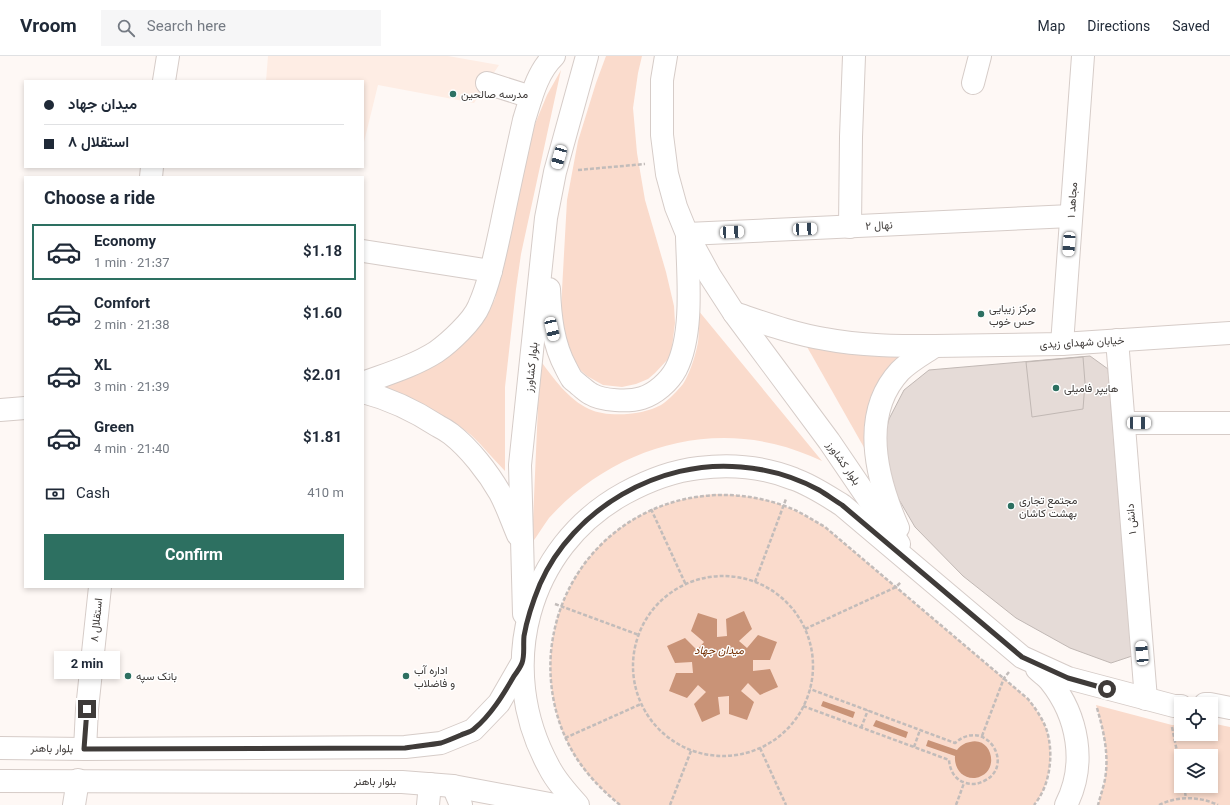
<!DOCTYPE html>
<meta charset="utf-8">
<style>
body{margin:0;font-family:Georgia,Vazirmatn,serif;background:#f6f6f7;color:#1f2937;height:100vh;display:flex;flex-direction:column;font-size:15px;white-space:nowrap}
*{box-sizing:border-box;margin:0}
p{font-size:13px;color:#747a83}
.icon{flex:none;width:22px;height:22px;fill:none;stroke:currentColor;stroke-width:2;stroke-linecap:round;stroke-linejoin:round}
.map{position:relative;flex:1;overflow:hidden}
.details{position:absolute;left:24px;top:120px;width:340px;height:412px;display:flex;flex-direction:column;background:#fff;border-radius:0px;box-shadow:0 2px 6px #0003}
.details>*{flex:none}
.top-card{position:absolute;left:24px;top:24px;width:340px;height:88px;border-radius:0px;box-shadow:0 2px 6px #0003;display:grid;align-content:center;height:88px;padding:0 20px;background:#fff}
.tools{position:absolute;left:1174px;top:641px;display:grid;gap:8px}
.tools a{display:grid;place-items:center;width:44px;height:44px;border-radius:0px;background:#fff;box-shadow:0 2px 6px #0003;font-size:20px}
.end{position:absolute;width:18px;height:18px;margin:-9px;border:5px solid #3f3b39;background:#fff;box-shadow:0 0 0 2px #fff}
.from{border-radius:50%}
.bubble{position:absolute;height:28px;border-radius:0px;background:#fff;box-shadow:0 2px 6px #0003;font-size:13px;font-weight:700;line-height:28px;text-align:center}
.car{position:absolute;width:12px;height:24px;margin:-12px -6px;border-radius:5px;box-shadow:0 0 3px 1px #0007;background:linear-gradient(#fff 24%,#345 0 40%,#fff 0 76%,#345 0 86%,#fff 0)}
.top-card b{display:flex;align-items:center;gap:14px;height:38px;font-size:15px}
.top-card b+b{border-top:1px solid #e0e1e3}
.top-card i{width:10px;height:10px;background:#1f2937}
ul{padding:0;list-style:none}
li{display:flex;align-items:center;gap:12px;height:56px;margin:0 8px 6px;padding:0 12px;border:2px solid transparent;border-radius:0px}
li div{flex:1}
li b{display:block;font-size:15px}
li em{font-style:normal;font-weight:700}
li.active{border-color:#2d7061}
li>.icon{width:36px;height:36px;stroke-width:1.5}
h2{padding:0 20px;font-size:18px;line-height:48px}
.pay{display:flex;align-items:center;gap:10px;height:44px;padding:0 20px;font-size:15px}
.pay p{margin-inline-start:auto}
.button{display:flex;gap:8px;margin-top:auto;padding:8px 20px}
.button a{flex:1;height:46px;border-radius:0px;background:#2d7061;color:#fff;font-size:16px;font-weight:700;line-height:46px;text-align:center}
header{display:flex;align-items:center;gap:24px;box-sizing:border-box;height:56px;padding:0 20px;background:#fff;border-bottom:1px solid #e0e1e3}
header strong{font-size:19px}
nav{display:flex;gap:22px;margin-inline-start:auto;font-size:14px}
.search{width:280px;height:36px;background:#f6f6f7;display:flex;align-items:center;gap:10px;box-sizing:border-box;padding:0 14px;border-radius:0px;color:#747a83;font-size:15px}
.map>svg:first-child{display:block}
.built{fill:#feede4}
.green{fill:#fadbcc;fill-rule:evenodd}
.water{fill:#c99377}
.building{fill:#e5dbd7;stroke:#c1b8b4}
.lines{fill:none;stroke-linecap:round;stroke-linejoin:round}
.minor-casing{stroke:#d6ccc8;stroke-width:24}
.major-casing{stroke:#d6ccc8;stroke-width:24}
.path{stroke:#c2bcba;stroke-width:2.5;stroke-dasharray:4 2;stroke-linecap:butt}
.minor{stroke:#fff;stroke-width:22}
.major{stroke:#fff;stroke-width:22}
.route{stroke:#3f3b39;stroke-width:5}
.poi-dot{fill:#2d7061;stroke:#fff;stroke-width:1.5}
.labels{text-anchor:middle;stroke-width:3;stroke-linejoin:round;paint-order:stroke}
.poi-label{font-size:11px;fill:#3f3b39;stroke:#fff;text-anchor:start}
.street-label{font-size:11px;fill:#3f3b39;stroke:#fff}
.park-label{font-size:11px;font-style:italic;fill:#753206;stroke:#fff}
</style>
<header>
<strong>Vroom</strong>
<div class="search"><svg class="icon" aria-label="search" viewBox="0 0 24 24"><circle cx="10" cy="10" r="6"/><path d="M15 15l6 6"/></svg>Search here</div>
<nav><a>Map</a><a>Directions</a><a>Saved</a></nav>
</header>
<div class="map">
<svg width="1230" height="749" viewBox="0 0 1230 749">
<rect width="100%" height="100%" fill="#fef8f5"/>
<path class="built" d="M268,0h180l51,9 -25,38 -96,-18 -15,61v-65h-97z"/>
<g class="green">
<path d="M606,0h36l-4,17 -5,35 4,45 8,47 21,72 8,34 1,17 -3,24 -3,11 -14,15 -7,6 -12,5 -14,3 -19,-2 -16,-9 -11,-10 -14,-37 -1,-21 6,-108 11,-59 18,-58z"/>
<path d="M561,14l-40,184 -5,35 -11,98v84c-12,-12 -22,-25 -34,-36 -26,-22 -59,-34 -89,-48l73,-37 18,-16 12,-17 10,-18 30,-140 10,-35 12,-29z"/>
<path d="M698,254l124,151c-15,-7 -31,-13 -48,-17 -83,-20 -169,12 -225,74 -6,8 -11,17 -17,25l8,-183c14,19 28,39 49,49 19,9 54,6 72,-4 8,-5 16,-14 22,-21 6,-9 12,-27 14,-37 3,-11 1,-25 1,-37z"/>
<path d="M806,289l98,10 -38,96z"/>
<path d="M714,438c46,1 72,9 111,33l203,172c8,10 15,20 19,32 7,24 3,55 -13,74h-414c-18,-15 -35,-31 -47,-52 -44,-76 -22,-180 53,-229 27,-18 56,-26 88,-30z"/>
<path d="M1096,649l76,20h9v9h30v-11l19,4v78h-132c2,-7 4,-14 6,-21 6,-27 0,-53 -8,-79zM1181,700h30v30h-30z"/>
</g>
<g class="water">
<path d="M744,555l8,18 -13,12 8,7 11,-13 19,7 -7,18h-17v11l17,-2 8,18 -18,8 -12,-12 -7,8 13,11 -7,18 -18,-6v-18l-11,1 2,17 -18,8 -8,-18 12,-12 -8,-7 -11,13 -18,-7 7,-18h17l-1,-11 -17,1 -8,-17 18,-8 12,12 7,-8 -13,-11 7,-18 19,6v18l10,-1 -1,-17z"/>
<path d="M823,645l32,11 -2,6 -32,-12z"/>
<path d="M876,664l32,12 -2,6 -33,-12z"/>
<path d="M928,684l29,10c3,-4 7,-7 13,-8 23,-6 31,32 5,36 -13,1 -21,-10 -20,-22l-29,-10z"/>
</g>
<g class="building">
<path d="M1090,300l18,13 24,287 -21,7 -41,-15 -54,-30 -53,-42 -48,-49 -24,-41 -9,-40 7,-27 15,-29 25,-20z"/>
<path d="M1083,301l2,26 -2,26 -51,8 -6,-55z"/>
</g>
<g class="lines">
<g class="minor-casing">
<g id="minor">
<path d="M164,25l4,-25"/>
<path d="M487,27l44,14"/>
<path d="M973,27l7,-27"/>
<path d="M151,121l1,-10"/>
<path d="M850,171l1,-90 3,-81"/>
<path d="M687,178l384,-18"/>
<path d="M363,195l128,20"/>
<path d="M1117,284l29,359"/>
<path d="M1062,288l21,-288"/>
<path d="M935,290l127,-2 168,-11"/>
<path d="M0,354l25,-2"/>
<path d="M1124,367h106"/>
<path d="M85,693l2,-40 13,-122"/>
<path d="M453,730l8,19"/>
<path d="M74,749l4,-25"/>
<path d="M428,749l2,-21"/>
</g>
</g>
<g class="major-casing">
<g id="major">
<path d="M666,0l-4,24v55l5,39 9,33 11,27 23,42 24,37 95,128 70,103"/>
<path d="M549,233c1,28 4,55 17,79 2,4 4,8 6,11 2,2 5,4 7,6 4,3 8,7 12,9 11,7 38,8 51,4 13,-4 27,-16 34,-29 18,-35 12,-93 11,-132"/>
<path d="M734,257c30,10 60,21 91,26 36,7 73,7 110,7"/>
<path d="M363,327c24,-9 51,-17 73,-31 13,-9 37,-31 43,-46 11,-25 16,-52 22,-79 7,-35 15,-71 23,-107 7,-22 13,-48 30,-64"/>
<path d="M363,336c27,7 52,19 75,34 4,2 9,5 13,8 18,14 37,38 49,59 7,13 12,28 18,42"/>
<path d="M898,472c-21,-48 -39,-113 2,-157 10,-10 23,-17 35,-25"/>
<path d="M524,558l-4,-149 26,-247 9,-46 32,-116"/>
<path d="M1037,613c4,4 10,8 13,12 28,35 37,83 16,124"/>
<path d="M1205,648h5l20,4"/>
<path d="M0,692l85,1 320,-2 36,-4 32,-13 26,-27 23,-40"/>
<path d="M0,725l402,1 51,4 102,19"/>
<path d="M578,749c-11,-12 -22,-24 -29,-38 -54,-98 -23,-220 76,-274 24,-13 47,-22 74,-25 32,-4 65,-1 95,11 17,6 32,16 48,26l180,152 46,21 106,28h7"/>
</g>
</g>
<g class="path">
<path d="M578,114l67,-6"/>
<path d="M651,453l35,76"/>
<circle cx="723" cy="610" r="90"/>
<path d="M755,526l31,-83"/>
<path d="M555,548l84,31"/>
<path d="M805,573l91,-42 5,-5"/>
<path d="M803,650l146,54c1,11 6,20 17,23 7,2 12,1 18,-2 32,-15 2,-65 -29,-38l-145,-54"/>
<path d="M1097,652c7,24 13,50 7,76 -2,7 -4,14 -6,21"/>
<path d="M1172,671l9,44"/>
<path d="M861,672l7,-18"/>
<path d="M982,680l22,-58 5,-6"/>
<path d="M565,682l76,-34"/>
<path d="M914,691l6,-17"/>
<path d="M760,692l26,57"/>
<path d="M1184,730l2,12"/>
<path d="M620,749c-18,-15 -34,-31 -46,-51 -18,-30 -26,-67 -23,-102 11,-115 123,-184 231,-147 16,5 29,14 43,22l203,172c8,10 15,20 19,32 7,24 3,55 -13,74"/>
<path d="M670,749l21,-54"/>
<path d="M956,749l8,-22"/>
<path d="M1159,749c18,-9 40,-9 59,0"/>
</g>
<use href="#minor" class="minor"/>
<use href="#major" class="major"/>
</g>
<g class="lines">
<path class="route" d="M87,653l-3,40 321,-1c12,-2 24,-3 36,-5 6,-2 13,-5 20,-8 4,-2 10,-3 13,-6 17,-14 29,-34 40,-53 3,-4 6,-8 8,-13 3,-8 1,-18 2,-27 3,-17 9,-35 16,-52 33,-75 119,-125 201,-117 26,2 54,10 78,23 7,4 15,10 23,15l180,152 46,21 39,11"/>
</g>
<g class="poi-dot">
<circle cx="453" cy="38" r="4"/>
<circle cx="981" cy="258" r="4"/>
<circle cx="1056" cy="332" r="4"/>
<circle cx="1011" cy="450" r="4"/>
<circle cx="128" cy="620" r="4"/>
<circle cx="406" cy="620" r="4"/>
</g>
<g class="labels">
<g class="poi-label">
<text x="461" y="42">مدرسه صالحین</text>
<text x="989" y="256">مرکز زیبایی<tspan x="989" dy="13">حس خوب</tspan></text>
<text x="1064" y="336">هایپر فامیلی</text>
<text x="1019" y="448">مجتمع تجاری<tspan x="1019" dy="13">بهشت کاشان</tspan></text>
<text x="414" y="618">اداره آب<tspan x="414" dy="13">و فاضلاب</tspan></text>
<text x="136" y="624">بانک سپه</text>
</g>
<g class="street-label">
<text transform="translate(1072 144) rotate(-86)" y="4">مجاهد ۱</text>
<text transform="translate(879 169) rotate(-3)" y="4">نهال ۲</text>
<text transform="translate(1082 286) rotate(-3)" y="4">خیابان شهدای زیدی</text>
<text transform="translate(531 311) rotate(-84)" y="4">بلوار کشاورز</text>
<text transform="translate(844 407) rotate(55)" y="4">بلوار کشاورز</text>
<text transform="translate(1131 463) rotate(-95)" y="4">دانش ۱</text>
<text transform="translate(96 564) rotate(-84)" y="4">استقلال ۸</text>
<text transform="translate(52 692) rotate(1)" y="4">بلوار باهنر</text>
<text x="375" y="729">بلوار باهنر</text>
</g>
<g class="park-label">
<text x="719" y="598">میدان جهاد</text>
</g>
</g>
</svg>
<div class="tools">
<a><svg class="icon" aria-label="locate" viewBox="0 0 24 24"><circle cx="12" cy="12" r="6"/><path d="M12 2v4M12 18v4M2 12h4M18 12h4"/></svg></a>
<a><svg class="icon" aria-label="layers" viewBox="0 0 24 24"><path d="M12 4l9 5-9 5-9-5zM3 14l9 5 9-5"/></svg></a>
</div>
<i class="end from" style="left:1107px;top:633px"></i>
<i class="end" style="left:87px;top:653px"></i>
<div class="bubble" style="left:54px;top:595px;width:66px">2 min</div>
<i class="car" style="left:559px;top:101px;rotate:196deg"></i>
<i class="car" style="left:805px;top:173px;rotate:87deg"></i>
<i class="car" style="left:732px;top:176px;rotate:87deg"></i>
<i class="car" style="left:1069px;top:188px;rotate:184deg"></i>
<i class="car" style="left:552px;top:273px;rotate:167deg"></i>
<i class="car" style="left:1139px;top:367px;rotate:90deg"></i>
<i class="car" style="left:1142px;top:597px;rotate:355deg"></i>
<div class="top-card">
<b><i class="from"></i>میدان جهاد</b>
<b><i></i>استقلال ۸</b>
</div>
<section class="details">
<h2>Choose a ride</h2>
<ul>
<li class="active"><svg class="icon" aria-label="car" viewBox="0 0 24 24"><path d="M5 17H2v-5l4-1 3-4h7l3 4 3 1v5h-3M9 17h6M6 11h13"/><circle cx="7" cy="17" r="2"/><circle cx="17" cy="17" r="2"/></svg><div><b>Economy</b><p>1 min · 21:37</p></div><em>$1.18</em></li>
<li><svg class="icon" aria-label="car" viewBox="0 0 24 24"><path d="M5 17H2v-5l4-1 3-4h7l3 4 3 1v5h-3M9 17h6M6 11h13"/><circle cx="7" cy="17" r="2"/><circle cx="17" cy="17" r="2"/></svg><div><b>Comfort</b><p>2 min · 21:38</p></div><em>$1.60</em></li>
<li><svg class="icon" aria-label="car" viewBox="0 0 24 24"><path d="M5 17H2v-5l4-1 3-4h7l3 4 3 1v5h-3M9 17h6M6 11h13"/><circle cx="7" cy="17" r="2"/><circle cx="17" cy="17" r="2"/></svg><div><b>XL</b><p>3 min · 21:39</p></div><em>$2.01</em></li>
<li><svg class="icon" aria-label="car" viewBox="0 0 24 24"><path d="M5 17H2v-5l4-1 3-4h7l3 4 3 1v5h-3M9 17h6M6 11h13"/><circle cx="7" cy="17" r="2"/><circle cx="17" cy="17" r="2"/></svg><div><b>Green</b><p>4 min · 21:40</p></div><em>$1.81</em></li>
</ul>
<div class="pay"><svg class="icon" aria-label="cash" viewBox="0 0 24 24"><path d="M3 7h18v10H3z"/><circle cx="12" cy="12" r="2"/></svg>Cash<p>410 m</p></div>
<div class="button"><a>Confirm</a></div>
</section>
</div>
